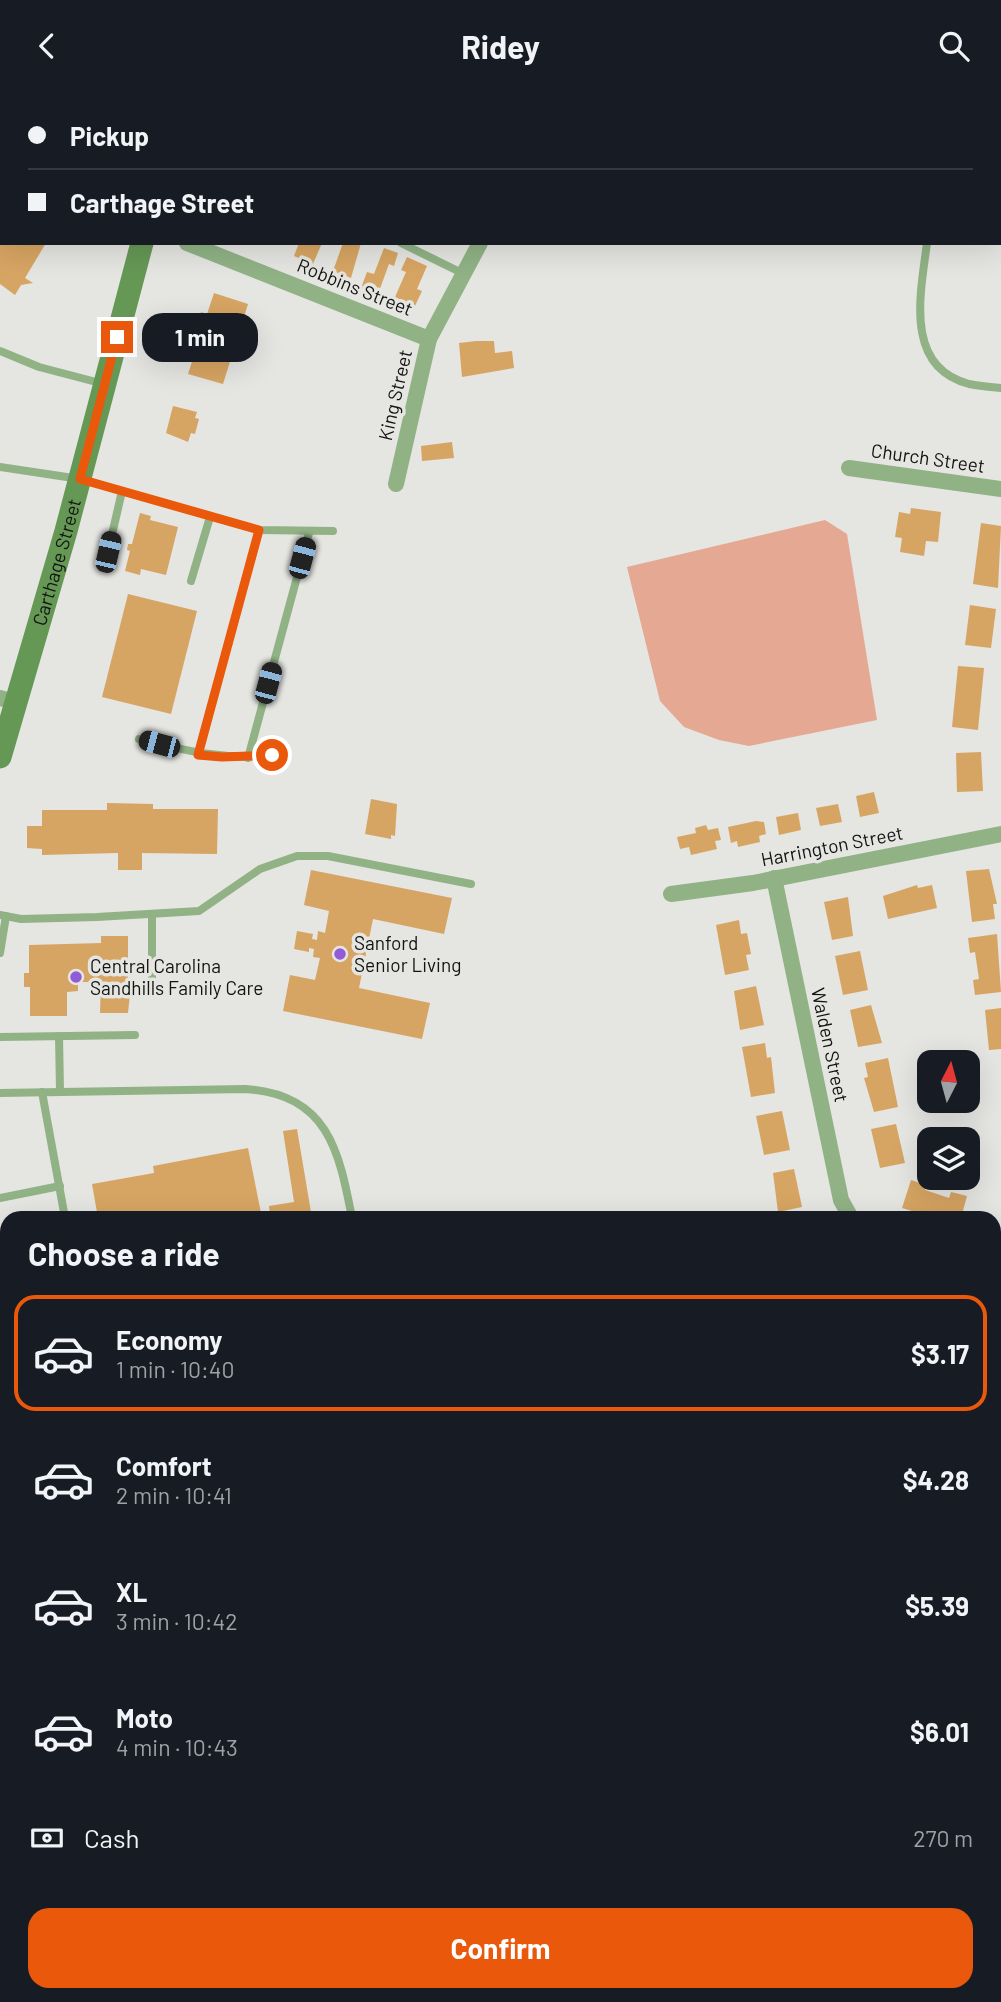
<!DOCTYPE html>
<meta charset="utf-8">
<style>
body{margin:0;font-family:Barlow,sans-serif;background:#20242c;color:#f1f3f6;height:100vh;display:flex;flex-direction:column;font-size:26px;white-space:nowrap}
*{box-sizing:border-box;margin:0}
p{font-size:23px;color:#9ea1a6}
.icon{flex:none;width:38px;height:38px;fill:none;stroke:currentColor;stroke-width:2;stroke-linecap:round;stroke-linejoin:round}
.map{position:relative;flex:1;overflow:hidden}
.panel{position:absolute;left:0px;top:1120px;width:1001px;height:791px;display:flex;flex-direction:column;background:#171b24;border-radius:21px 21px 0 0;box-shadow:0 7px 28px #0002}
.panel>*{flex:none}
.top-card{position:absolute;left:0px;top:0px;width:1001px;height:154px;box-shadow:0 7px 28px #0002;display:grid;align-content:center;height:154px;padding:0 28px;background:#171b24}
.needle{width:46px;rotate:6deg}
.fabs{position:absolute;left:917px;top:959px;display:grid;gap:14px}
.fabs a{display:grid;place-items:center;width:63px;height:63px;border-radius:14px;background:#171b24;box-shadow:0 7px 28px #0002;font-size:35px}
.end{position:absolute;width:32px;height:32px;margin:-16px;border:9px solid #ea580c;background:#fff;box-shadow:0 0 0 4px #fff}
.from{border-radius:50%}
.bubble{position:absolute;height:49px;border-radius:21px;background:#171b24;box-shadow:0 7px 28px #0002;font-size:23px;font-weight:700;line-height:49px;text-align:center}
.car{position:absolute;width:21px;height:42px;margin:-21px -10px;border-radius:9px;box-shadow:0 0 5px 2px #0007;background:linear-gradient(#222 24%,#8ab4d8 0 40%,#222 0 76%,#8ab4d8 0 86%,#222 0)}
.top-card b{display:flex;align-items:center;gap:24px;height:66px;font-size:26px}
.top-card b+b{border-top:2px solid #363941}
.top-card i{width:18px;height:18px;background:#f1f3f6}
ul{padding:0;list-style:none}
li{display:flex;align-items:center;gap:21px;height:116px;margin:0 14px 10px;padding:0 14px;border:4px solid transparent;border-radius:21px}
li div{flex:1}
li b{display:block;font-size:26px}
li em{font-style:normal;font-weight:700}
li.selected{border-color:#ea580c}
li>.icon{width:63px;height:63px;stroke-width:1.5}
h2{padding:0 28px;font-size:32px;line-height:84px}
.pay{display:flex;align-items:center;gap:18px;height:77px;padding:0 28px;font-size:26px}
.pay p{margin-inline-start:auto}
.primary-button{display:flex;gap:14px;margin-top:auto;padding:14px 28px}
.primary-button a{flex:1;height:80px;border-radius:21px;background:#ea580c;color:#fff;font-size:28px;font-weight:700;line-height:80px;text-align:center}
header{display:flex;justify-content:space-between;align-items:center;height:91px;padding:0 28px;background:#171b24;font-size:32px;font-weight:700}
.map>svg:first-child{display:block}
.green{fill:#e5a893}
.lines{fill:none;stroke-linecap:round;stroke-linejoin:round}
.stream{stroke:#4fb194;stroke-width:4.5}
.building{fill:#d7a563}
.service{stroke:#90b285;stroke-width:8}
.minor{stroke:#90b285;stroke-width:16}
.tertiary{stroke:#90b285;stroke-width:21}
.secondary{stroke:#659855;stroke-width:23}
.route{stroke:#ea580c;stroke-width:9}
.poi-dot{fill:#915cd5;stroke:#e5e5e2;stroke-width:2.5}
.labels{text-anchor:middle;stroke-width:7;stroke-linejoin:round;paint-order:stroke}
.street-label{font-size:19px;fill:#131312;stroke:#e5e5e2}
.poi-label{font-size:19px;fill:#131312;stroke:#e5e5e2;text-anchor:start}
</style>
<header><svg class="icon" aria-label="back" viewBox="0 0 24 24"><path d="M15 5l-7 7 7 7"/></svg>Ridey<svg class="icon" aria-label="search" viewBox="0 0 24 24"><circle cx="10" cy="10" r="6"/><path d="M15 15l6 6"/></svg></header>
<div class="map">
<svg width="1001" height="1911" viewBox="0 0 1001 1911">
<rect width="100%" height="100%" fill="#e5e5e2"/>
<path class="green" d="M825,429l22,14 30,186 -128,26 -30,-6 -35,-13 -24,-26 -33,-134z"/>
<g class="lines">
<path class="stream" d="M0,1602h7"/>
</g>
<g class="building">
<path d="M0,152h46l-21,35 8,5 -12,2 -6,10 -15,-11z"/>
<path d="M299,152h23l-9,21 -19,-8z"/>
<path d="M343,152h18l-10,35 -18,-7z"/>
<path d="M384,157l14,5 -4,13 -5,-2 -11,30 -17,-6 6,-16 7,2z"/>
<path d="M407,166l20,9 -10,23 5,2 -7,15 -20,-9 11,-25 -5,-2z"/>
<path d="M214,202l34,11 -25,80 -35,-10 16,-49 -6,-2 3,-11 6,2z"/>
<path d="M476,250h18l1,12 17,-2 2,17 -52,9 -3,-34z"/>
<path d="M173,315l24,6 -2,6 4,1 -4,15 -4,-1 -3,9 -22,-9z"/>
<path d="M452,351l2,16 -32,3 -1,-15z"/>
<path d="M911,417l30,4 -3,30 -12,-1 -2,15 -24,-4 2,-14 -7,-1 4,-25 11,2z"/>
<path d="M140,422l11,3 -1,4 28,7 -12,48 -25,-6 -1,6 -15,-4 5,-20 -3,-1 1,-6h4z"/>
<path d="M981,432l20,3 -3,62 -25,-4z"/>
<path d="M128,503l69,17 -26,103 -69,-17z"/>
<path d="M970,514l26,4 -5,39 -26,-3z"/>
<path d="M958,575l26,2 -6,62 -26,-3z"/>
<path d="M981,661l2,39 -26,1 -1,-39z"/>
<path d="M874,701l5,21 -19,4 -4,-21z"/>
<path d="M371,708l26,5 -2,32 -4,-1v4l-26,-5z"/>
<path d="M107,712l46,1v5h65l-1,45 -75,-1v17h-24v-17l-76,2v-6l-15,-1v-22h15v-16h65z"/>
<path d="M838,713l4,18 -22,4 -4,-18z"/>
<path d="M798,722l3,17 -22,5 -3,-18z"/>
<path d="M756,730l8,1 2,12 -7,2 1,6 -22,5 -1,-6 -6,2 -3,-16z"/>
<path d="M706,734l2,5 10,-2 3,12 -6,1 2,8 -26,6 -2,-8 -9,2 -3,-12 19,-4 -1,-5z"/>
<path d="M989,778l8,35h-4l2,15 -23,3 -6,-51z"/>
<path d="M311,779l141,28 -8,36 -71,-15 -14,69 71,15 -8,36 -139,-28 7,-36 25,5 5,-22 -7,-1 1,-8 -5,-1v4l-15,-3 3,-18 16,3 -1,5 5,1 1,-9 7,2 4,-22 -25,-6z"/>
<path d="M917,794l1,3 14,-3 5,23 -49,11 -5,-23z"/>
<path d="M848,806l5,39 -21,4 -8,-38z"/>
<path d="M739,829l2,14 6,-1 4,21 -5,1 3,15 -24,5 -9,-50z"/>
<path d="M997,843l4,58 -26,3 -2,-15 6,-1 -4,-27 -5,1 -2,-15z"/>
<path d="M101,845h27v49h3l-3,28h-28l1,-31h-23v9l-11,1v24h-37v-29h-6v-14h5v-28l72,-2z"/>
<path d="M860,860l8,39 -25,5 -8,-39z"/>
<path d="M756,895l8,39 -24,5 -6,-39z"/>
<path d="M871,914l11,38 -24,4 -8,-37z"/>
<path d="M1001,917v41l-12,1 -4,-40z"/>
<path d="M765,952l2,15 4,-1 4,36 -24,4 -9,-50z"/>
<path d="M888,967l10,49 -24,5 -10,-34 4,-1 -3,-14z"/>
<path d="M782,1020l8,39 -26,5 -8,-39z"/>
<path d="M896,1033l9,39 -25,5 -9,-39z"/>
<path d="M297,1038l15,89h-42l-1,-12 25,-4 -11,-71z"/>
<path d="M248,1057l14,70h-164l-6,-34 62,-11 -1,-7z"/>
<path d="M794,1078l8,38 -24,5 -5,-39z"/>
<path d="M911,1089l15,5 -1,5 24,8 2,-6 16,4 -6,22h-26l-33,-10z"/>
<path d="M7,1270v30h-1l-6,-29z"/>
<path d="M994,1703h5l2,22h-7z"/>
<path d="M1001,1746v21l-7,1v-21z"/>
<path d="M279,1904h58l4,4 -4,3h-55l-5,-5z"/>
<path d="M532,1904h48l6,7h-48z"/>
<path d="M752,1904h24v7h-23z"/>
</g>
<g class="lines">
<g class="service">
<path d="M10,2l1,-2"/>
<path d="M943,2v-2"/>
<path d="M999,124h2"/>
<path d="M401,152l63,31"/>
<path d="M927,152c-6,48 -24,124 42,141 10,2 21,3 32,4"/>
<path d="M0,260l39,16 65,17"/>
<path d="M0,376l80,12 179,51 74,1"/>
<path d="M108,461l14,-61"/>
<path d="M191,490l19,-64"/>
<path d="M139,648c46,12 86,21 134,16"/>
<path d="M198,664l61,-225"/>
<path d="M248,667l61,-225"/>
<path d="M152,823v74"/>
<path d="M0,824l21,4 76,-2 102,-6 61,-42 37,-13h31l143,28"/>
<path d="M0,862l6,-37"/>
<path d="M59,945l1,55"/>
<path d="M0,946l135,-2"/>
<path d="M42,1001l23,126"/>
<path d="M0,1002l245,-4c83,5 94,62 107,129"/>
<path d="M0,1107l60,-12"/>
<path d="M0,1247l7,-1"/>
<path d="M0,1342h7"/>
<path d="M493,1904l6,7"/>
<path d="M355,1911l6,-7"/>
</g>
<g class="minor">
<path d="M547,2v-2"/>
<path d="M187,152l242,96"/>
<path d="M849,377l152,21"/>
<path d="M396,393l33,-145 51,-96"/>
<path d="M0,607l18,5"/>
<path d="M774,787l67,322 10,18"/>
<path d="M671,803l82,-11 248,-49"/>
<path d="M994,1183l7,-15"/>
<path d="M994,1291l7,141"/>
<path d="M431,1904l7,7"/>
<path d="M827,1904l1,7"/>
</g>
<g class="tertiary">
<path d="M994,1387h7"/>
<path d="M0,1428h7"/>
</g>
<g class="secondary">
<path d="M182,2v-2"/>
<path id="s1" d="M0,666l66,-226 76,-288"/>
</g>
</g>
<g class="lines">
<path class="route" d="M117,246l-37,142 179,51 -61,225 24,2 50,-2"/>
</g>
<g class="poi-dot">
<circle cx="340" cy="863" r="7"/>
<circle cx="76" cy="886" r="7"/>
</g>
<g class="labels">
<g class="street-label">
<text transform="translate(355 196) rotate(22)" y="7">Robbins Street</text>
<text transform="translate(395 304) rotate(-77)" y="7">King Street</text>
<text transform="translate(928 367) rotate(8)" y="7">Church Street</text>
<text dy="7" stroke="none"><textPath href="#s1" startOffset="203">Carthage Street</textPath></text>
<text transform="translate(832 755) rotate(-11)" y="7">Harrington Street</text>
<text transform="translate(830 954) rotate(78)" y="7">Walden Street</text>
</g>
<g class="poi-label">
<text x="354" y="859">Sanford<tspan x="354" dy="22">Senior Living</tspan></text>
<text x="90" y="882">Central Carolina<tspan x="90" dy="22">Sandhills Family Care</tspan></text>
</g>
</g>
</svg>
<div class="fabs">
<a><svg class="needle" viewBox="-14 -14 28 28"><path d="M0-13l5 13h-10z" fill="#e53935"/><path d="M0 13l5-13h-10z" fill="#9ea1a6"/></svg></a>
<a><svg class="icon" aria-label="layers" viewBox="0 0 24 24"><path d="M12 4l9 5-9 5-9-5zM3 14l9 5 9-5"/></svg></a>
</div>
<i class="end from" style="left:272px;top:664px"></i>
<i class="end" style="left:117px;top:246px"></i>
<div class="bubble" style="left:142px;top:222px;width:116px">1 min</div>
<i class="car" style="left:108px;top:461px;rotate:13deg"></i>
<i class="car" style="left:302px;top:467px;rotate:15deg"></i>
<i class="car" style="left:268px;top:592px;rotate:15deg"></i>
<i class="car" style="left:159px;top:653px;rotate:285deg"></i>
<div class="top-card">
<b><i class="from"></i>Pickup</b>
<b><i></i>Carthage Street</b>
</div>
<section class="panel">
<h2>Choose a ride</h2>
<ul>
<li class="selected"><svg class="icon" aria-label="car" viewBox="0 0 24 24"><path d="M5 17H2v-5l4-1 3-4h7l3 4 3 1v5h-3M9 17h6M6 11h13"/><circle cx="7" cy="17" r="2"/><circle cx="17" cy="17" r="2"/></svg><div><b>Economy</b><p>1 min · 10:40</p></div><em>$3.17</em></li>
<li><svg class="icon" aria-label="car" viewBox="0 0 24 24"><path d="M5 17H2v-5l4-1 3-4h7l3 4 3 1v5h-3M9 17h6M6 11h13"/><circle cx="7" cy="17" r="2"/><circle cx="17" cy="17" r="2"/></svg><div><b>Comfort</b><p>2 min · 10:41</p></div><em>$4.28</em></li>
<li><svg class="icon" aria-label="car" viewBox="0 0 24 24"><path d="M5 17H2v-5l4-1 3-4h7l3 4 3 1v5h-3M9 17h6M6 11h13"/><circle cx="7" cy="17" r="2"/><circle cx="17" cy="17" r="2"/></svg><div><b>XL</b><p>3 min · 10:42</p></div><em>$5.39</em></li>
<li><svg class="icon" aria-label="car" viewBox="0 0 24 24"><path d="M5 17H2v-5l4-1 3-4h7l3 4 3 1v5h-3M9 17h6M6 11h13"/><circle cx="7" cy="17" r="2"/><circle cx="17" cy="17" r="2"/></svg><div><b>Moto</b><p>4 min · 10:43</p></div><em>$6.01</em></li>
</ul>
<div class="pay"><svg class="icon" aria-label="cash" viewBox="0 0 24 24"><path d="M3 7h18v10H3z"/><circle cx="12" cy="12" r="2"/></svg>Cash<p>270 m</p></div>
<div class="primary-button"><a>Confirm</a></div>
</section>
</div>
